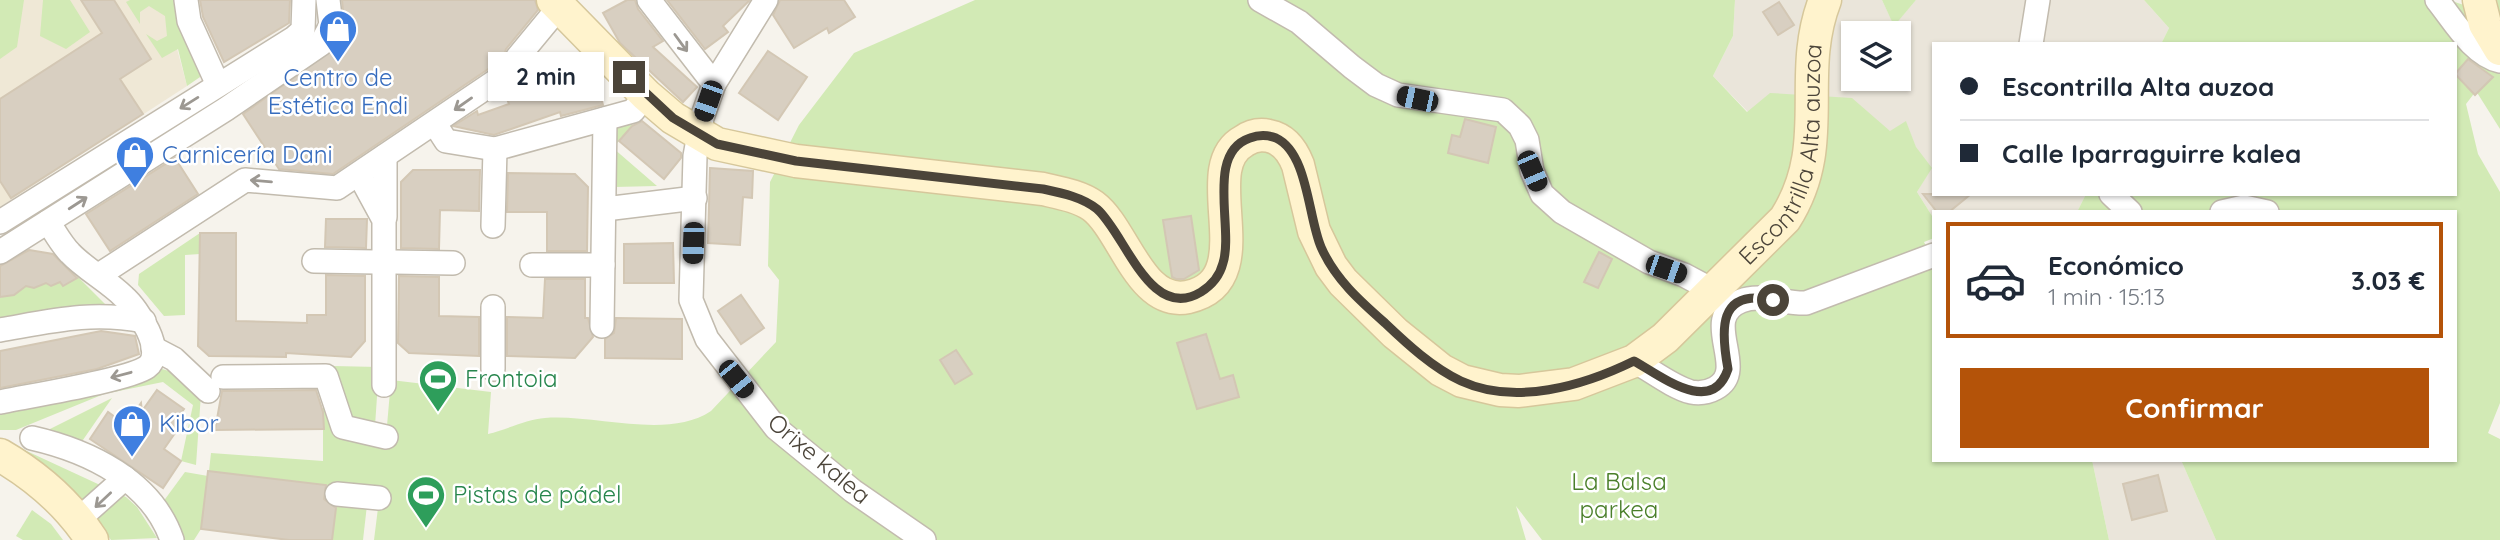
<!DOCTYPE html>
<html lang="es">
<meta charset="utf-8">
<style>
body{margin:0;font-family:Quicksand,sans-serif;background:#f6f6f7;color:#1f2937;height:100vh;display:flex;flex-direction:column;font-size:26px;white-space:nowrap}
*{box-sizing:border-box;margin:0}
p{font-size:23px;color:#747a83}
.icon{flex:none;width:38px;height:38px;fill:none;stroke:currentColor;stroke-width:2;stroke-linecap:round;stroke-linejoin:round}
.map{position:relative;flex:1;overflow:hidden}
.side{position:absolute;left:1932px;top:210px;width:525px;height:252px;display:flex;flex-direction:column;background:#fff;border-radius:0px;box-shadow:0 2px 5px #0004}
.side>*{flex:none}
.hud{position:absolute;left:1932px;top:42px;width:525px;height:154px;border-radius:0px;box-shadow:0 2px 5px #0004;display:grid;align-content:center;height:154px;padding:0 28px;background:#fff}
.tools{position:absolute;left:1841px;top:21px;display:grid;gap:14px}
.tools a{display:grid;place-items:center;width:70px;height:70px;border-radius:0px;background:#fff;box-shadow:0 2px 5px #0004;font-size:35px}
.end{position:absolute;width:32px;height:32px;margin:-16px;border:9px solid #4b4439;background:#fff;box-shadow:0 0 0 4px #fff}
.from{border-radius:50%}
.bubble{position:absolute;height:49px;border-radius:0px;background:#fff;box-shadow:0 2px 5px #0004;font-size:23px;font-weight:800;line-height:49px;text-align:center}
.car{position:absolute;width:21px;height:42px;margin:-21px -10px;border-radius:9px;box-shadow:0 0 5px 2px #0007;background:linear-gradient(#222 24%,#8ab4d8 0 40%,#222 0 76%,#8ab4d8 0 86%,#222 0)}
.hud b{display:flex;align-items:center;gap:24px;height:66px;font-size:26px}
.hud b+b{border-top:2px solid #e0e1e3}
.hud i{width:18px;height:18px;background:#1f2937}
ul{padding:12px 0 0;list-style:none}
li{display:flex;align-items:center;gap:21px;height:116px;margin:0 14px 10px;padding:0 14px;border:4px solid transparent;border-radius:0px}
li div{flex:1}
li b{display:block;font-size:26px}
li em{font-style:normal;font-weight:800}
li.current{border-color:#b45309}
li>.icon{width:63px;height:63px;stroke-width:1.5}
.cta{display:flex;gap:14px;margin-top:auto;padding:14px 28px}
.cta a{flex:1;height:80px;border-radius:0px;background:#b45309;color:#fff;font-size:28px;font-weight:800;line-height:80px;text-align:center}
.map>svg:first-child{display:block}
.residential{fill:#eae5da;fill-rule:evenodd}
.education{fill:#efe8d6}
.green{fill:#d2eab5}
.building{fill:#d8cfc1;stroke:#d3c7b4;stroke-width:2}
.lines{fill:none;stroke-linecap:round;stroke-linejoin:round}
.street-casing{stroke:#c2bbae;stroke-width:26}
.secondary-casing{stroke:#d6c79b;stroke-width:35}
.street{stroke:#fff;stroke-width:23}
.secondary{stroke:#fff3cd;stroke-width:32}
.oneway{stroke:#9c9892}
.route{stroke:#4b4439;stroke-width:9}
.labels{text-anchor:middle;stroke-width:5;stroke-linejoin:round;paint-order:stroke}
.shop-label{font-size:24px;fill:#366cbe;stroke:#fff;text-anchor:start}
.street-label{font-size:24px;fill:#4b4439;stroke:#fff}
.leisure-label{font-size:24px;fill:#27864d;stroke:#fff;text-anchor:start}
.park-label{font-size:24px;fill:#4a7f2a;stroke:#fff}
</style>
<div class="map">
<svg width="2500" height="540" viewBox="0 0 2500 540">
<rect width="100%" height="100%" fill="#f6f3ec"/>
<g class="residential">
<path d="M1735,0h147l12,25 22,-25h228l25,28 -8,16h-227v150h152l-9,18h-143v7l-17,-27 14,-24 -15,-20 -10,-26 -15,9 -143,-19 -35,-36 20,-40zM1853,33h46v46h-46z"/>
<path d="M2092,460h89l35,80h-107z"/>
</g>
<path class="education" d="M0,0h164l23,86 -187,121z"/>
<g class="green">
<path d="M0,0h24l-7,47 -17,12z"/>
<path d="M43,0h27l20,32 -24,17 -26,-13z"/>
<path d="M130,0h47l26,75 -16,11 -9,-37 -16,9 -16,-24 11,7 10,-5 -2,-20 -16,-10 -9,6v12l-14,-22z"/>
<path d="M975,0h760l-2,36 -20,40 34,36 23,-19 82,5 38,33 16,-10 10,26 16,21 -15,24 17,27v19l-10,4 10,19v199h158l17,80h-567l-26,-34 10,34h-1152l6,-48 -171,-21 2,-18 112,8v-80l10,-15 46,1 -4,59 11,11 5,-57 100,12 -3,42c18,-4 39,-15 57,-16 50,-4 123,22 166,-7l65,-69 3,-62 -11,-14 2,-84 29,-57 55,-72z"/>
<path d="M1882,0h34l-22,26z"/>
<path d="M2144,0h305l50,17 -2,-17h3v129l-24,-38 -10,13 12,50 22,38v211l-12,30 12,6v101h-284l-35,-80h274v-248h-378l9,-18h369v-150h-294l8,-16z"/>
<path d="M638,118l-25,30 44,38 -43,1 -2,-39 6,-23z"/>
<path d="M200,233v21l-15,1v60l-21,1 -26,-31 1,-11z"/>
<path d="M78,277l30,30 -108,13v-22c9,-5 17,-5 26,-12l8,2 12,-5 5,3 9,-4 3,4z"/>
<path d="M149,365l23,7 29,22 -5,71 -15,-4 12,-56 -30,-23 -59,12 -88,36h-16v-18z"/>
<path d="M112,398l-36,52 -44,-12z"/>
<path d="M18,447l108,50 11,10 20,31 -46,2c-30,-46 -48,-63 -93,-93z"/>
<path d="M185,472l23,4 -7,53 -7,11h-15l-19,-34z"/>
<path d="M337,501l30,4 -4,35h-31z"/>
<path d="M32,510l19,14 12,16h-40l-7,-4z"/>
</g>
<g class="building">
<path d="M81,0h33l37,59 -31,20 23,35 -132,84 -11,-17v-82l102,-66z"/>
<path d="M200,0h90l-1,23 -65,39 -21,-45z"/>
<path d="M342,0h193l3,10 -32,39 -3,10 -170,115 -54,-5 -36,-55 103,-74z"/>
<path d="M627,0h8l3,9 25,32 -10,6 44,40 -14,15 -63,-59 -17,-30z"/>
<path d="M667,0h83l-27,26 5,6 -23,17z"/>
<path d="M780,0h64l11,17 -26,16 -2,-5 -33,20 -21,-33z"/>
<path d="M1779,2l15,23 -16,10 -15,-23z"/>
<path d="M768,51l39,26 -29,43 -39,-27z"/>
<path d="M2468,59l25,18 -18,18 -20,-21z"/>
<path d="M561,75l4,9 30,-9 8,30 -42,11 -1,-4 -66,23 -41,-9 24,-15 1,4 31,-11 -4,-10z"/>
<path d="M1465,119l31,8 -8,36 -40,-10 4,-18 8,2z"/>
<path d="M642,121l39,32v5l-17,21 -45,-38 13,-15z"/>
<path d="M175,158l23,36 -88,57 -24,-37z"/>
<path d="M710,168l43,3 -1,27 -9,-1 -3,48 -32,-2z"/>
<path d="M413,170h67l-1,41 -39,-1 -1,39 -38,-1v-66z"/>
<path d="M508,173l67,1 13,13 -1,64h-40v-39h-40z"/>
<path d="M1923,194h48l-22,18h-12z"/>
<path d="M1191,216l8,54 -15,9h-8l-4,-2 -9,-57z"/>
<path d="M326,219h41l-1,29 -41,-1z"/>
<path d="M200,233h36v88l71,2v-8h19v-40l39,1v65l-14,16 -65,-4v4l-77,-1 -11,-10z"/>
<path d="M673,243l1,40h-50v-39z"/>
<path d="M29,250l24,4 24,24 -14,8 -3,-4 -9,4 -5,-3 -12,5 -8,-2 -12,9 -14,2v-31z"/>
<path d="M1599,252l13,7 -14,29 -14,-6z"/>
<path d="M399,276l40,1v39l40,1v39l-70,-3 -11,-10z"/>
<path d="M545,279h40v39h3l5,19 -18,21 -68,-2v-39l36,1z"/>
<path d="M741,295l23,33 -23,16 -23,-33z"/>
<path d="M616,318l66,1v40l-77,-1v-19l9,-6z"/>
<path d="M101,331l34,5 4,18 -42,15 -97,19v-37z"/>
<path d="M1206,334l14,45 13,-4 6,22 -42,12 -20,-66z"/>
<path d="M956,350l16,24 -17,10 -15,-24z"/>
<path d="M157,390l27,19 -7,10 5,4 -18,26 17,12 -18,27 -73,-49 18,-27 18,13 15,-22 1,8z"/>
<path d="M316,390l7,22 1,17 -109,1 7,-39z"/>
<path d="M208,471l118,14 -2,14 12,9 -4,32h-43l-88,-11z"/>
<path d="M2158,475l9,36 -35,9 -9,-36z"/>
</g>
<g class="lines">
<g class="street-casing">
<g id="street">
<path d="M186,0l3,21 29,64"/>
<path d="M649,0l65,84"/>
<path d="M766,0l-52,84 -12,34 -7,38 -4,144 16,39 69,89 77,63 71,49"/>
<path d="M1260,0l39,22 53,45 24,18 22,10 105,15 17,16 7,14 5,31 10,23 20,18 87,50 35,13 30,16"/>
<path d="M2437,0c17,21 36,55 63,61"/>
<path d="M2031,44l7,-44"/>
<path d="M435,124l11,17 49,8 138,-38 13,-16"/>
<path d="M359,174l25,46v165"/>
<path d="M2111,194l19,18"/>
<path d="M605,209l90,-11"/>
<path d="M2222,212l22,-5 23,5"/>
<path d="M385,217v-61"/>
<path d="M0,222l294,-184 9,-8 1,-30"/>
<path d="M493,226l2,-77"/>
<path d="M0,252l226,-143 95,-65 10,-19 -3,-25"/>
<path d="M314,261l62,1"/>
<path d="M394,262l59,1"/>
<path d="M532,265h71"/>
<path d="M99,275l146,-95 92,8 181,-122 -1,-8 43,-52"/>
<path d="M602,326l3,-207"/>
<path d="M0,330c52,-9 91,-19 144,-9"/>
<path d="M153,348l21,11 34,32"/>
<path d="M1634,361c17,9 38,26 57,31 16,3 36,-5 37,-23 2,-23 -19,-55 13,-68 20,-8 44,3 65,2l128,-48"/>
<path d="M493,369v-62"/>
<path d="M223,377l103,-1 17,51 43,10"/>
<path d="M0,402c28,-6 129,-22 147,-35 20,-15 -10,-59 -23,-70 -16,-16 -39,-28 -54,-44 -9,-9 -15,-21 -22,-31"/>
<path d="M32,438c57,13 120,43 140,102"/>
<path d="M337,494l42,4"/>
<path d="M79,519l46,-41"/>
</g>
</g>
<g class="secondary-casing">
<g id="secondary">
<path id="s1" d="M553,0l93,95 27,23 44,26 79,17 247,28c17,4 36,7 50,17 31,23 47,101 95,91 77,-17 5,-129 56,-156 7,-5 16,-7 25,-5 15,3 24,16 29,29l16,66 17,35 12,16 52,51 46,37 21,11 38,9 19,1 55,-7 60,-23 31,-23 120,-119c48,-75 10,-142 40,-219"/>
<path d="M2479,0l6,24 15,25"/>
<path d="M0,455c38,22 68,48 92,85"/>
</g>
</g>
<use href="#street" class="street"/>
<use href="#secondary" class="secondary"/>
</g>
<defs><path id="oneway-shaft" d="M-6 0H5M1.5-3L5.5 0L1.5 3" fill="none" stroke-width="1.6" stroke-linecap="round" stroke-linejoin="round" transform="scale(1.75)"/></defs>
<g class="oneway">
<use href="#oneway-shaft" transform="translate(681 43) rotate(54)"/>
<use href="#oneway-shaft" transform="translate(189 103) rotate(148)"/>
<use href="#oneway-shaft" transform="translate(463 104) rotate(145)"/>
<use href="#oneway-shaft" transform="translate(261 181) rotate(-175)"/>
<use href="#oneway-shaft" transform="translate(78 203) rotate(-33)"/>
<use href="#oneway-shaft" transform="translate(121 375) rotate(165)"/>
<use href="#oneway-shaft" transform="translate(103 500) rotate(137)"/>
</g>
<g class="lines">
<path class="route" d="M629,77l44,41 44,26 79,17 247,28c19,4 39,8 54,20 28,24 53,114 104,83 11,-7 19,-17 22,-29 11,-35 -18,-110 27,-125 8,-3 18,-3 26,0 32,15 32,79 45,109 14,32 39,54 64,76 22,21 48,45 76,58 54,25 122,5 173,-20 27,15 78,56 94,8 -7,-38 -11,-81 45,-69"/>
</g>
<defs>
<g id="shop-pin" transform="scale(2.0125)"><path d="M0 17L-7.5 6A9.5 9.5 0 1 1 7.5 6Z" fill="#3f7fe0" stroke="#fff"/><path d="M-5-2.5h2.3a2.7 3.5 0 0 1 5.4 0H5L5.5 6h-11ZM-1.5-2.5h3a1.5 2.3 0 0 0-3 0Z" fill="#fff"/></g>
<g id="stadium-pin" transform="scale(2.0125)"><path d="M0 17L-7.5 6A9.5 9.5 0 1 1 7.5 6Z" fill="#2e9e5b" stroke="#fff"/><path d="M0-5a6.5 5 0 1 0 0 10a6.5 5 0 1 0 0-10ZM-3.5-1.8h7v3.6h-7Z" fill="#fff"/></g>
</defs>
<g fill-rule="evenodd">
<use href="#shop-pin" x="338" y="29"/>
<use href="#shop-pin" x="135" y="155"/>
<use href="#stadium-pin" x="438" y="379"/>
<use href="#shop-pin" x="132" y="424"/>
<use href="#stadium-pin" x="426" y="495"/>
</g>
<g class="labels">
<g class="shop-label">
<text x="338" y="86" text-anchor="middle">Centro de<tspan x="338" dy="28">Estética Endi</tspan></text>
<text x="162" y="163">Carnicería Dani</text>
<text x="159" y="432">Kibor</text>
</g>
<g class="street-label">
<text dy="8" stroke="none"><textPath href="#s1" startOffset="1720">Escontrilla Alta auzoa</textPath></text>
<text transform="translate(819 459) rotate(40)" y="8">Orixe kalea</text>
</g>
<g class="leisure-label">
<text x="465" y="387">Frontoia</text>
<text x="453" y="503">Pistas de pádel</text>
</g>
<g class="park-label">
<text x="1619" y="490">La Balsa<tspan x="1619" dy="28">parkea</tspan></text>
</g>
</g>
</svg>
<div class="tools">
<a><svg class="icon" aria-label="layers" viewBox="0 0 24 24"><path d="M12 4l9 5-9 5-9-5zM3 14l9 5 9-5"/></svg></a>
</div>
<i class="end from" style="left:1773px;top:300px"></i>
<i class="end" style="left:629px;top:77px"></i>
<div class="bubble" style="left:488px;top:52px;width:116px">2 min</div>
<i class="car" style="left:1417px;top:99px;rotate:282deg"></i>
<i class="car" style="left:708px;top:101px;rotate:199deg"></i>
<i class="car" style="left:1532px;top:171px;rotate:157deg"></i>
<i class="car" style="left:693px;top:243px;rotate:182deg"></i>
<i class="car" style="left:1666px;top:269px;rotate:109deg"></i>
<i class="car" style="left:736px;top:379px;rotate:141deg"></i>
<div class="hud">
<b><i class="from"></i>Escontrilla Alta auzoa</b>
<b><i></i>Calle Iparraguirre kalea</b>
</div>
<section class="side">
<ul>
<li class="current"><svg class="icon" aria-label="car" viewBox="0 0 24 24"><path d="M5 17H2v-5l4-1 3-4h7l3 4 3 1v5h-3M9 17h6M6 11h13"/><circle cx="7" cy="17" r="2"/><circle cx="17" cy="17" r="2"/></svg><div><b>Económico</b><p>1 min · 15:13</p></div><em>3.03 €</em></li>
</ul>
<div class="cta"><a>Confirmar</a></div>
</section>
</div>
